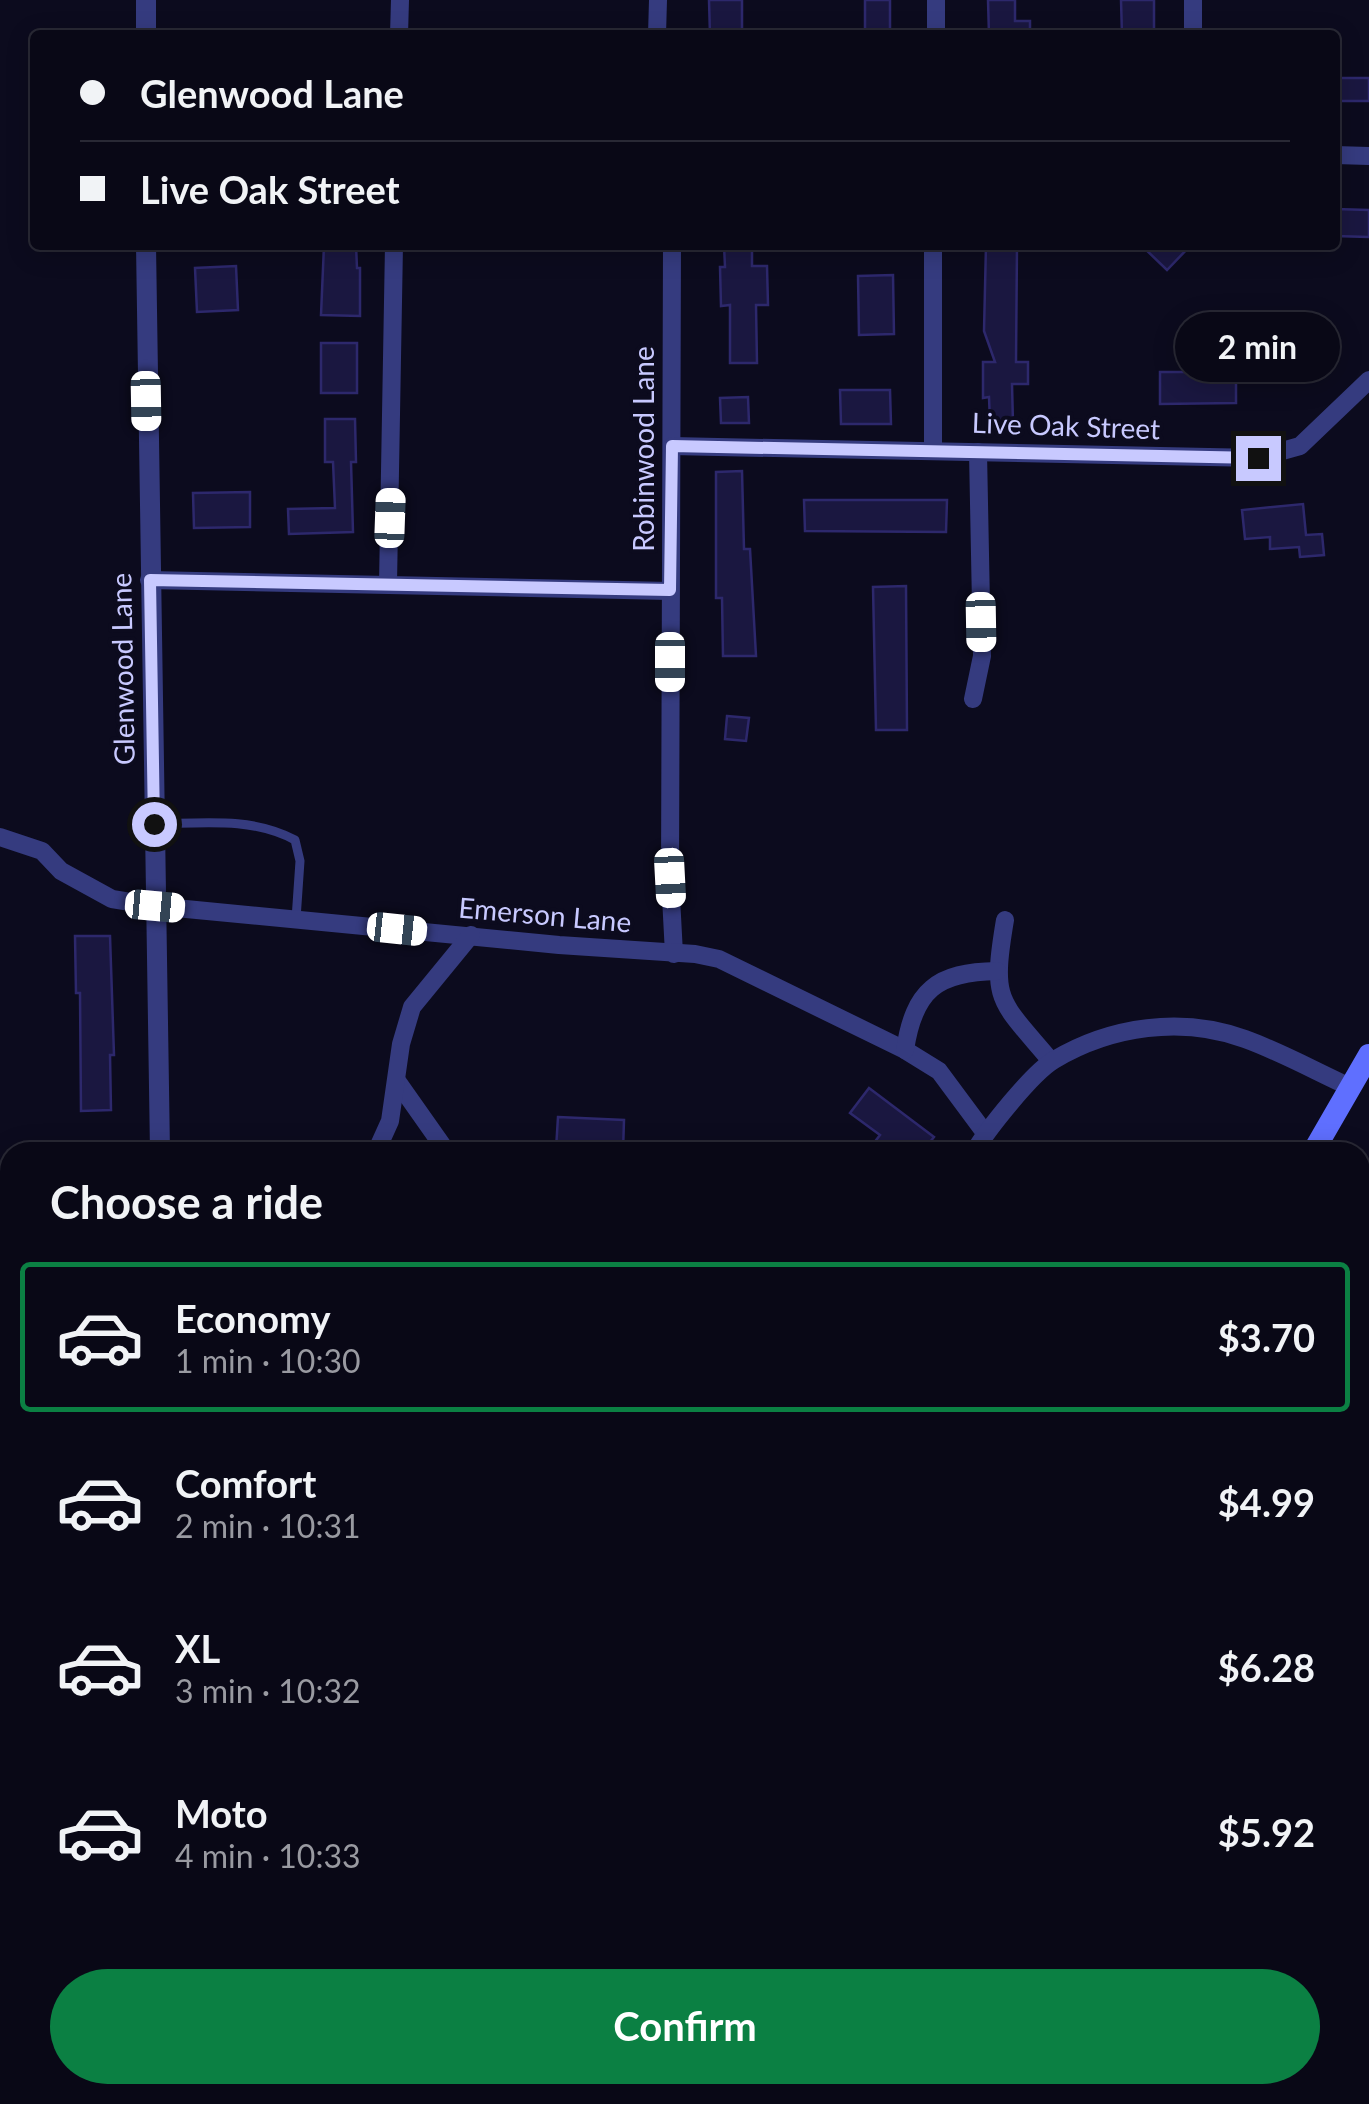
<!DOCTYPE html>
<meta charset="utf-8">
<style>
body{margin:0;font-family:Lato,sans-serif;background:#12111f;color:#f1f3f6;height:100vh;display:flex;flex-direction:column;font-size:38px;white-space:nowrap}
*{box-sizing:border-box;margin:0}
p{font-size:32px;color:#999aa1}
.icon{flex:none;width:55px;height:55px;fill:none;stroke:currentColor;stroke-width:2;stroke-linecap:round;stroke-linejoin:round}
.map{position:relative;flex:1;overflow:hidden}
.panel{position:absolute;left:0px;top:1142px;width:1370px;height:962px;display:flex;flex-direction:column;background:#090816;border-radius:30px 30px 0 0;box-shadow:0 5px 25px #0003,0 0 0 2px #292935}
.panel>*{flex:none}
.banner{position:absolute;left:30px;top:30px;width:1310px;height:220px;border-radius:10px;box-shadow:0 5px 25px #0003,0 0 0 2px #292935;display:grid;align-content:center;height:220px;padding:0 50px;background:#090816}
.end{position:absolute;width:45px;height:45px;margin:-22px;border:12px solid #c8c9ff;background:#111;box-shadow:0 0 0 5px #111}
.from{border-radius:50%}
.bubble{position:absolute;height:70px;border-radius:35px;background:#090816;box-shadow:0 5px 25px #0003,0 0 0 2px #292935;font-size:32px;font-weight:700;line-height:70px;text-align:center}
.car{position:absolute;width:30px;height:60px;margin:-30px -15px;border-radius:12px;box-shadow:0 0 8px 2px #0007;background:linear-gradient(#fff 24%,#345 0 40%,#fff 0 76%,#345 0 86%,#fff 0)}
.banner b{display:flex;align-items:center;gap:35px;height:95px;font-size:38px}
.banner b+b{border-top:2px solid #292935}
.banner i{width:25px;height:25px;background:#f1f3f6}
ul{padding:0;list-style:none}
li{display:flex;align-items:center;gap:30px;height:150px;margin:0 20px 15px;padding:0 30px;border:5px solid transparent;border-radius:10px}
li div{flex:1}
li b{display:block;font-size:38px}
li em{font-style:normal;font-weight:700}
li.on{border-color:#0b8043}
li>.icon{width:90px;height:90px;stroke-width:1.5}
h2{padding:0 50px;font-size:45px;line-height:120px}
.primary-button{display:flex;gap:20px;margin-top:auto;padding:20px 50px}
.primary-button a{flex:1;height:115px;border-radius:60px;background:#0b8043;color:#fff;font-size:40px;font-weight:700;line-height:115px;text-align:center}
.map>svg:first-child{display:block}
.forest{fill:url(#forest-firs)}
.park{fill:url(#park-dots)}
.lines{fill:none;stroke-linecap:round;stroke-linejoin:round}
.river{stroke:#0a2743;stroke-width:30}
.building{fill:#1a1740;stroke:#2d286c;stroke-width:2.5}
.service{stroke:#353b7f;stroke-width:9}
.minor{stroke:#353b7f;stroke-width:18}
.tertiary{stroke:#353b7f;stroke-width:20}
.secondary{stroke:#5f6fff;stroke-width:22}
.route{stroke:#c8c9ff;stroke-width:12}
.labels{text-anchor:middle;stroke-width:8;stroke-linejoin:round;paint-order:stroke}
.street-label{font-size:28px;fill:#c8c9ff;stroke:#0c0b1e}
</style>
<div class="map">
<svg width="1369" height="2104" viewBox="0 0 1369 2104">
<defs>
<pattern id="forest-firs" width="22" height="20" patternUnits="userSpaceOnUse" patternTransform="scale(2.5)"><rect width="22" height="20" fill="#0e2824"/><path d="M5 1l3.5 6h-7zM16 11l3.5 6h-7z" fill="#304645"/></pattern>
<pattern id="park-dots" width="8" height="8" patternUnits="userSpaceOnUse" patternTransform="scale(2.5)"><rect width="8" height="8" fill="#0e2824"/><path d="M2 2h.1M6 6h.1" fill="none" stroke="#304645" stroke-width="1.8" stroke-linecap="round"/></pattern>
</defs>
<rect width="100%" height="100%" fill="#0c0b1e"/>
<g class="forest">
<path d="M10,1672v141l-10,-6v-132z"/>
<path d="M10,1842v155l-7,46 -3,1v-192z"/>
<path d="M274,2095h132l-1,9h-130z"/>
</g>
<path class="park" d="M1369,1977v127h-413l5,-9h399v-117z"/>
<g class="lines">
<g class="river">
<path d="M0,1811l10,6"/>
<path d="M377,2095l4,9"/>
</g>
</g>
<g class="building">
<path d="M709,0h33v35h-32z"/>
<rect x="865" y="0" width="25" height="35"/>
<path d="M988,0h27v21h15v14h-41z"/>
<path d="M1121,0h33v35h-32z"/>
<rect x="1335" y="78" width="34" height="23"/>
<path d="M1335,209l34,1v27l-34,-1z"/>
<path d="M324,245h32l1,23h3v48l-39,-1z"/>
<path d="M724,245h28v21h15l1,39h-12l1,58h-27v-58l-9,1 -1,-39h5z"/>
<path d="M986,245h31l-1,117h12v22h-16l1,39h-23l-1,-26 -6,1v-36h12l-11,-31z"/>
<path d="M1141,245h50l-24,25z"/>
<path d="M236,266l2,44 -41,2 -2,-44z"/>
<path d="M893,275l1,59 -35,1 -1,-59z"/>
<rect x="321" y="343" width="36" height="50"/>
<path d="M1160,372h76v31l-76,1z"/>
<path d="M840,390h50l1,34h-50z"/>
<path d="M748,397l1,26h-28l-1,-25z"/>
<path d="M325,419h30l1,43h-5l2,70 -64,2 -1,-25 47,-1 -2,-46h-8z"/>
<path d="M742,471l2,78h6l6,107h-33l-1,-58h-6v-126z"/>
<path d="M250,492v35l-56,1 -1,-35z"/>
<path d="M804,500h143l-1,32 -141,-1z"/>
<path d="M1303,504l3,31 16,-1 2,21 -24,2 -1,-10 -29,2v-12l-25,2 -3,-29z"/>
<path d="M906,586l1,144h-31l-3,-143z"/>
<path d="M727,716l22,2 -3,23 -21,-2z"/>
<path d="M75,936h35l4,119h-4l1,55 -30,1 -1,-118h-4z"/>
<path d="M869,1088l65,49 -12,15h-16l-11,-8 -7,8h-21l13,-17 -30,-22z"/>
<path d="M558,1117l66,3 -1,32 -67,-3z"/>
</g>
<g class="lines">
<path class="service" d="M156,824c48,-1 96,-7 139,16l5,21 -4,58"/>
<g class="minor">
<path d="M399,35l1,-35"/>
<path d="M657,35l1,-35"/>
<path d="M936,35v-35"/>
<path d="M1193,35v-35"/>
<path d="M1335,155l34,1"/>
<path d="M672,245l-2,633 4,76"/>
<path d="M672,446l585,12 43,-12 69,-66"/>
<path d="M933,450v-205"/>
<path d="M149,580l521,11"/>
<path d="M388,584l6,-339"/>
<path d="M973,699l9,-43 -4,-204"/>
<path d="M0,837l42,14 19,20 51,28 43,7 404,39 136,9 24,5 186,91 34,21 46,62"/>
<path d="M1005,920c-14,83 -6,79 46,141"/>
<path d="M905,1050c9,-60 32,-78 92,-79"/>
<path d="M397,1081l50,71"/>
<path d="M376,1152l14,-31 11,-77 11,-37 59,-72"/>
<path d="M974,1152c13,-22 58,-79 80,-92 57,-34 128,-44 191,-21 36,13 70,32 105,48"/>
<path d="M1360,1627l9,-12"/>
<path d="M229,2095l11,9"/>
<path d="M158,2104l16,-9"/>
</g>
<g class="tertiary">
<path d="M146,35v-35"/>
<path d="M146,245l14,907"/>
<path d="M0,1277l10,2"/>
<path d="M1360,1840l9,-1"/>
</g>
<g class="secondary">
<path d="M1313,1152l56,-97"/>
<path d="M787,2104l5,-9"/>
</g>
</g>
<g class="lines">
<path class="route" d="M154,824l-4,-244 520,10 2,-144 586,12"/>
</g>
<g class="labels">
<g class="street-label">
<text transform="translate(1066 426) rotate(2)" y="10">Live Oak Street</text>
<text transform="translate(644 449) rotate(-90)" y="10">Robinwood Lane</text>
<text transform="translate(123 669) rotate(-91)" y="10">Glenwood Lane</text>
<text transform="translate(545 915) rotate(5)" y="10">Emerson Lane</text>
</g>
</g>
</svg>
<i class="end from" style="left:154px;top:824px"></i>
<i class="end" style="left:1258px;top:458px"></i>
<div class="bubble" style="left:1175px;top:312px;width:165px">2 min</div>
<i class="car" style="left:146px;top:401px;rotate:179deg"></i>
<i class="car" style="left:390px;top:518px;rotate:2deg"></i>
<i class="car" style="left:981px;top:622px;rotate:179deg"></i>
<i class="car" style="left:670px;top:662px;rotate:180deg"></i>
<i class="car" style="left:670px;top:878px;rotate:177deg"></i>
<i class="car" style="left:155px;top:906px;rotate:95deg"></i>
<i class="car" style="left:397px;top:929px;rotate:96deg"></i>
<div class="banner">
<b><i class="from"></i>Glenwood Lane</b>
<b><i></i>Live Oak Street</b>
</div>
<section class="panel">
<h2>Choose a ride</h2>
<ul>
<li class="on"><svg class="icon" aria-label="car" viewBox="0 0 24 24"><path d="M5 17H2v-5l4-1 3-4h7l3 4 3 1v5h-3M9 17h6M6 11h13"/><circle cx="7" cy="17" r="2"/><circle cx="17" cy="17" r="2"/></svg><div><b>Economy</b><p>1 min · 10:30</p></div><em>$3.70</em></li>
<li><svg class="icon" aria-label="car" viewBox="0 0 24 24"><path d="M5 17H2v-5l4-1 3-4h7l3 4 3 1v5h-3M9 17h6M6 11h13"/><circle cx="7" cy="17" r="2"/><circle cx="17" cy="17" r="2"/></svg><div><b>Comfort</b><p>2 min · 10:31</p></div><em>$4.99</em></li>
<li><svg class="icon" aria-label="car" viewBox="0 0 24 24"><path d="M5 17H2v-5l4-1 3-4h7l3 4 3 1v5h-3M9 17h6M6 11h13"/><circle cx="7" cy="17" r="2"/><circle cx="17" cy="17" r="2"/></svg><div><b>XL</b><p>3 min · 10:32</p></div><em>$6.28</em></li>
<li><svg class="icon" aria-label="car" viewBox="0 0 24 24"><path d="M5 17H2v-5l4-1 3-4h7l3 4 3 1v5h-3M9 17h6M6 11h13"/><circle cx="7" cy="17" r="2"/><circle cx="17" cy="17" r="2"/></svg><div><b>Moto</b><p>4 min · 10:33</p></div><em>$5.92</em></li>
</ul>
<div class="primary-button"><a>Confirm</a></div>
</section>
</div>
